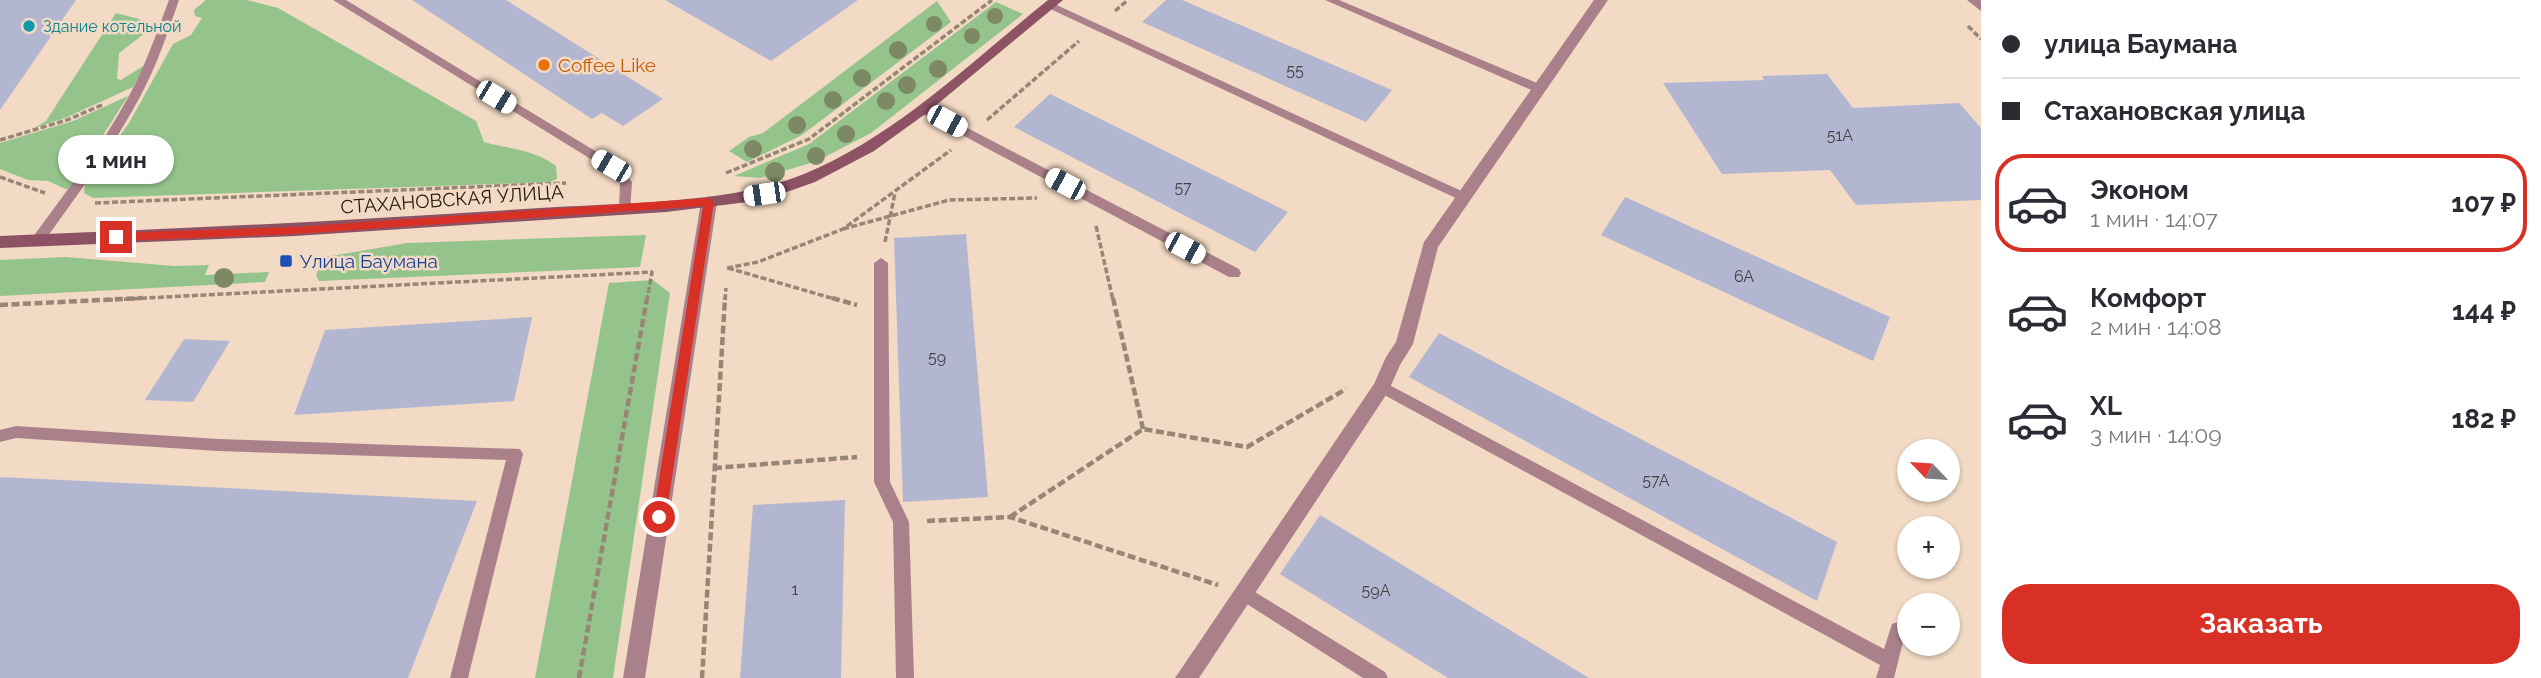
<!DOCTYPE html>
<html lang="ru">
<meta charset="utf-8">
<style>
body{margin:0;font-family:Raleway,sans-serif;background:#f2f2f3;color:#2b2b33;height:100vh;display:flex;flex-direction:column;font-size:26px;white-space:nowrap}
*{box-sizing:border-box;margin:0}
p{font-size:23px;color:#7c7c81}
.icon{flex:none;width:38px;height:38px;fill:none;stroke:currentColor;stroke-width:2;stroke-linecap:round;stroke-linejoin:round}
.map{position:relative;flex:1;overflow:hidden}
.details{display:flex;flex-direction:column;background:#fff;width:560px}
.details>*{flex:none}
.hud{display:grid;align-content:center;height:154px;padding:0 21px;background:#fff}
.needle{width:46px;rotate:295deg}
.fabs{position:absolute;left:1897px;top:439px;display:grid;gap:14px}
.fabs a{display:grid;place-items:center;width:63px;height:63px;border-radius:50%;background:#fff;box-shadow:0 2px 5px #0004;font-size:35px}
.end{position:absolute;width:32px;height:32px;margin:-16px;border:9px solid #d93025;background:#fff;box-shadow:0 0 0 4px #fff}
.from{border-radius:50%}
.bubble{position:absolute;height:49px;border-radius:24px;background:#fff;box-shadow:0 2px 5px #0004;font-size:23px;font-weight:700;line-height:49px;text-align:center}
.car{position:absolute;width:21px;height:42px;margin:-21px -10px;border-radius:9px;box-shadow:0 0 5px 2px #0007;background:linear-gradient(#fff 24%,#345 0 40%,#fff 0 76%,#345 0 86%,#fff 0)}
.hud b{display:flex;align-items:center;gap:24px;height:66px;font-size:26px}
.hud b+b{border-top:2px solid #e1e1e2}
.hud i{width:18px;height:18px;background:#2b2b33}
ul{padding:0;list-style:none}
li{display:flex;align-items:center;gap:21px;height:98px;margin:0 14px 10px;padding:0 7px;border:4px solid transparent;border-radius:28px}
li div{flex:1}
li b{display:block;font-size:26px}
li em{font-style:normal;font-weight:700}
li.selected{border-color:#d93025}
li>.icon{width:63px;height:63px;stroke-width:1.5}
.action{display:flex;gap:14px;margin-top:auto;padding:14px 21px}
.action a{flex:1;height:80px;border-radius:28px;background:#d93025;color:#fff;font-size:28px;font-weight:700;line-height:80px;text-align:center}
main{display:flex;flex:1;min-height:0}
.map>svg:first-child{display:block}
.green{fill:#94c48b}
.building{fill:#b3b6d1}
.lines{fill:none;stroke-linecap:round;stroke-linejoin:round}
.path-far1{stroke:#978676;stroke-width:3.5;stroke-dasharray:6 2.5;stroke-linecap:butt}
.path{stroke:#978676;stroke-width:4.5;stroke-dasharray:8 3.5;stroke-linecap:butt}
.service{fill:#aa808b;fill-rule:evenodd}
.minor{fill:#aa808b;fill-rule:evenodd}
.secondary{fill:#8d5364;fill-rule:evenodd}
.tree{fill:#7d8964}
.route{fill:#d93025}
.culture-dot{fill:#0f9aa8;stroke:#f2dac4;stroke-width:2.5}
.food-dot{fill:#e8710a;stroke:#f2dac4;stroke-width:2.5}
.transit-dot{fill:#1a4fb4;stroke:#f2dac4;stroke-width:2.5}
.labels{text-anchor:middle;stroke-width:5;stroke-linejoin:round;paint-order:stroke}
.far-culture-label{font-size:16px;fill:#0d838f;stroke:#f2dac4;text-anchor:start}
.number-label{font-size:16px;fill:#464041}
.food-label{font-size:19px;fill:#c56008;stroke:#f2dac4;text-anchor:start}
.street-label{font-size:19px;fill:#211911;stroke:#f2dac4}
.transit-label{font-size:19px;fill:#164399;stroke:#f2dac4;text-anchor:start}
</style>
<main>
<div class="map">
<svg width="1981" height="678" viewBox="0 0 1981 678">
<rect width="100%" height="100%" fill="#f2dac4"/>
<g class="green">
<path d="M206,0h41l31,8 198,113 8,21c25,7 50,7 72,24l1,13 -7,3 -457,16 -9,-5 1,-9 44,-61 44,-79 18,-9 11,-17 -7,-2 -1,-6z"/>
<path d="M937,1l14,21 -149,113 -55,27 -18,-11 20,-14 14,-4z"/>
<path d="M996,2l27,12 -152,119 -54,28 -57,17 -26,-2 75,-32z"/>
<path d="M116,13l23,6 7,5 -2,10 -25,19 -2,26 4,1 24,-15 -12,22 -68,31 -31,10 12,-7z"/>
<path d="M128,96l-60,94 -20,-9 -20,-1 -28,-11v-26l73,-22z"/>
<path d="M646,235l-6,32 -321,14 -3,-5 5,-15 4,-4 82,-14z"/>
<path d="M66,257l108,9 35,-1 -4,10 64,-3 -4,10 -265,14v-36z"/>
<path d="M653,280l17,13 -57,385h-78l74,-395z"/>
</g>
<g class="building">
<path d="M0,0h76l-76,110z"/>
<path d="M412,0h94l157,99 -40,27 -21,-13 -10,6z"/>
<path d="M665,0h193l-87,61z"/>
<path d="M1166,0h16l210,90 -26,32 -224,-100z"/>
<path d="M1827,74l26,34 106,-5 22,25v72l-125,5 -26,-35 -108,4 -59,-91 101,-3 -2,-4z"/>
<path d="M1050,94l238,118 -33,40 -241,-125z"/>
<path d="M1625,197l265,120 -17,44 -272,-126z"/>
<path d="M966,234l22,263 -85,5 -9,-264z"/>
<path d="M532,317l-18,84 -220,14 31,-85z"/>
<path d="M1439,333l398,209 -20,59 -408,-224z"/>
<path d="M184,339l46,2 -37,61 -48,-2z"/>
<path d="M0,477l188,9 289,15 -69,177h-408z"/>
<path d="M845,500l-4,178h-101l13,-173z"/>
<path d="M1320,515l269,163h-141l-168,-104z"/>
</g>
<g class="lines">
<g class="path-far1">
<path d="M1115,11l13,-11"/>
<path d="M1968,26l13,13"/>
<path d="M987,120l92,-79"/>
<path d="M0,140l67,-20 35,-15"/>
<path d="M726,173l83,-34 183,-139"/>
<path d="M0,177l45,16"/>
<path d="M95,203l471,-20"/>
<path d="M1096,226l17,74"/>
<path d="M843,229l106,-29 88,-2"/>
<path d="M885,242l10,-49"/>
<path d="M727,268l31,-6 85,-33 108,-79"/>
<path d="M728,268l110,32"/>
<path d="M107,300l545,-28 -5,28"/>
<path d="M725,300l1,-12"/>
</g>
<g class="path">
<path d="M832,298l25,7"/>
<path d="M1113,298l30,131"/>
<path d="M0,305l142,-7"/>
<path d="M714,468l143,-11"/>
<path d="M1010,517l133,-88 104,18 99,-58"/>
<path d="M927,521l83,-4 208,68"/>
<path d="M579,678l68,-380"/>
<path d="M702,678l23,-380"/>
</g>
<g class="service">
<path d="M169,0h10c-11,32 -22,65 -38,95 -28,53 -64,100 -98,148h-10l-2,-3 2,-3c34,-47 70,-92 97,-143 16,-30 27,-62 39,-94z"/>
<path d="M333,0h13l269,163 17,19 -2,29h-10l-1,-3 1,-25 -13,-14z"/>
<path d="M1325,0h14l205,86 2,3 -6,4 -4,-1z"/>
<path d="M1050,2l418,192 2,3 -6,5 -4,-2 -414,-193 -1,-2z"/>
<path d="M923,105l316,164 2,4 -2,4h-10l-310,-165v-6z"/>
<path d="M881,258l7,5 2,219 19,40 5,156h-18l-3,-156 -19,-40v-219z"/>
<path d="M1382,381l502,268 8,-25 6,-2 6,2 2,6 -12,48h-18l4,-13 -503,-274 -2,-4 2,-4z"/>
<path d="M16,426l202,13 302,10 3,5 -55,224h-18l56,-218 -288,-9 -202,-13 -16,4v-12z"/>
<path d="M1245,586l140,86 3,6h-25l-124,-79 -2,-5 2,-5z"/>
</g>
<g class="minor">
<path d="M1594,0h14l-170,247 -25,97 -13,21 -12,27 -189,286h-24l199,-294 12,-27 10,-15 28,-100z"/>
<path d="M1967,0h14v11z"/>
<path d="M709,196l8,6 -72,476h-22l78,-476z"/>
</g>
<path class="secondary" d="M1048,0h15l-135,112 -54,39 -59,31 -51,18 -98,12 -371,24 -295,12v-12c180,-7 360,-16 540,-28 79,-5 192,-4 264,-34 92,-38 167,-112 244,-174z"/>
</g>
<g class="tree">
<circle cx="995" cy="16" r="8"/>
<circle cx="934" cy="24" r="8"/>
<circle cx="972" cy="36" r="8"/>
<circle cx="898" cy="50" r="9"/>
<circle cx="938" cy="69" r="9"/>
<circle cx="862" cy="78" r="9"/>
<circle cx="907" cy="85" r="9"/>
<circle cx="833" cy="100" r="9"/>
<circle cx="886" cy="101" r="9"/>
<circle cx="797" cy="125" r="9"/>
<circle cx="846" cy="134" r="9"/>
<circle cx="753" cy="149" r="9"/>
<circle cx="816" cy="156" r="9"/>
<circle cx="775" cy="172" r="10"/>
<circle cx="224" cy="278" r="10"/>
</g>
<path class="route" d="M709,198l5,4 -48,315 -7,6 -6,-6 50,-311 -408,28 -179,7 -6,-4 6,-4 179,-6z"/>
<circle class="culture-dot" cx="29" cy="26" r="7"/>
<circle class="food-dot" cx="544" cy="65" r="7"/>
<rect class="transit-dot" x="279" y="254" width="14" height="14" rx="3.5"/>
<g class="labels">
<g class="far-culture-label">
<text x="43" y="32">Здание котельной</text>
</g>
<g class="number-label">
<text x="1295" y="76">55</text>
<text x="1840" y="141">51А</text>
<text x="1183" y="193">57</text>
<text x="1744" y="282">6А</text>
<text x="937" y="363">59</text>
<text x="1656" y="486">57А</text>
<text x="795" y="595">1</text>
<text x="1376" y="596">59А</text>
</g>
<g class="food-label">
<text x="558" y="72">Coffee Like</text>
</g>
<g class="street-label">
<text transform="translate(452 199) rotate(-4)" y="7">СТАХАНОВСКАЯ УЛИЦА</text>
</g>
<g class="transit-label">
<text x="300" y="268">Улица Баумана</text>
</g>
</g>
</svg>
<div class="fabs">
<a><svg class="needle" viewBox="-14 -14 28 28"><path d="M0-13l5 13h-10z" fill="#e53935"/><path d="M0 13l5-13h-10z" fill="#7c7c81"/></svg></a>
<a>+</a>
<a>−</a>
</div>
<i class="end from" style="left:659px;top:517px"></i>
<i class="end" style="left:116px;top:237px"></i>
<div class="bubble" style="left:58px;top:135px;width:116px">1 мин</div>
<i class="car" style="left:496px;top:97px;rotate:121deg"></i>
<i class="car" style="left:947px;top:121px;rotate:118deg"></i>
<i class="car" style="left:611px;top:166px;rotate:300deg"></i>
<i class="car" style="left:1065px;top:184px;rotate:298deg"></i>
<i class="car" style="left:764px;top:194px;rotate:262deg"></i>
<i class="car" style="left:1185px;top:248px;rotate:118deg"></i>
</div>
<section class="details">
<div class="hud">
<b><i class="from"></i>улица Баумана</b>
<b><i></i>Стахановская улица</b>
</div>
<ul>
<li class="selected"><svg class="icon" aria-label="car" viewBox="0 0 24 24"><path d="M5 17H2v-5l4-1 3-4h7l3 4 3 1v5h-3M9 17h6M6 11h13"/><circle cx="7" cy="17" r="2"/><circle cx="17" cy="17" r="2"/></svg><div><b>Эконом</b><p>1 мин · 14:07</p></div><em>107 ₽</em></li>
<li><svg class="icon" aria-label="car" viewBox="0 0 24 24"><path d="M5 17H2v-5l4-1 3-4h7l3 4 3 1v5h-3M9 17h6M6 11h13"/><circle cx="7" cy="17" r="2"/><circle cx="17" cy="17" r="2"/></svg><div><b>Комфорт</b><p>2 мин · 14:08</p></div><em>144 ₽</em></li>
<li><svg class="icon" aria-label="car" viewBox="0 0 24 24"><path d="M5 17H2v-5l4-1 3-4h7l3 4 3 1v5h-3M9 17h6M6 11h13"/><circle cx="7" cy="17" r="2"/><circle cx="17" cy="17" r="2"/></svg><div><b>XL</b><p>3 мин · 14:09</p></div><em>182 ₽</em></li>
</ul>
<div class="action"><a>Заказать</a></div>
</section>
</main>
